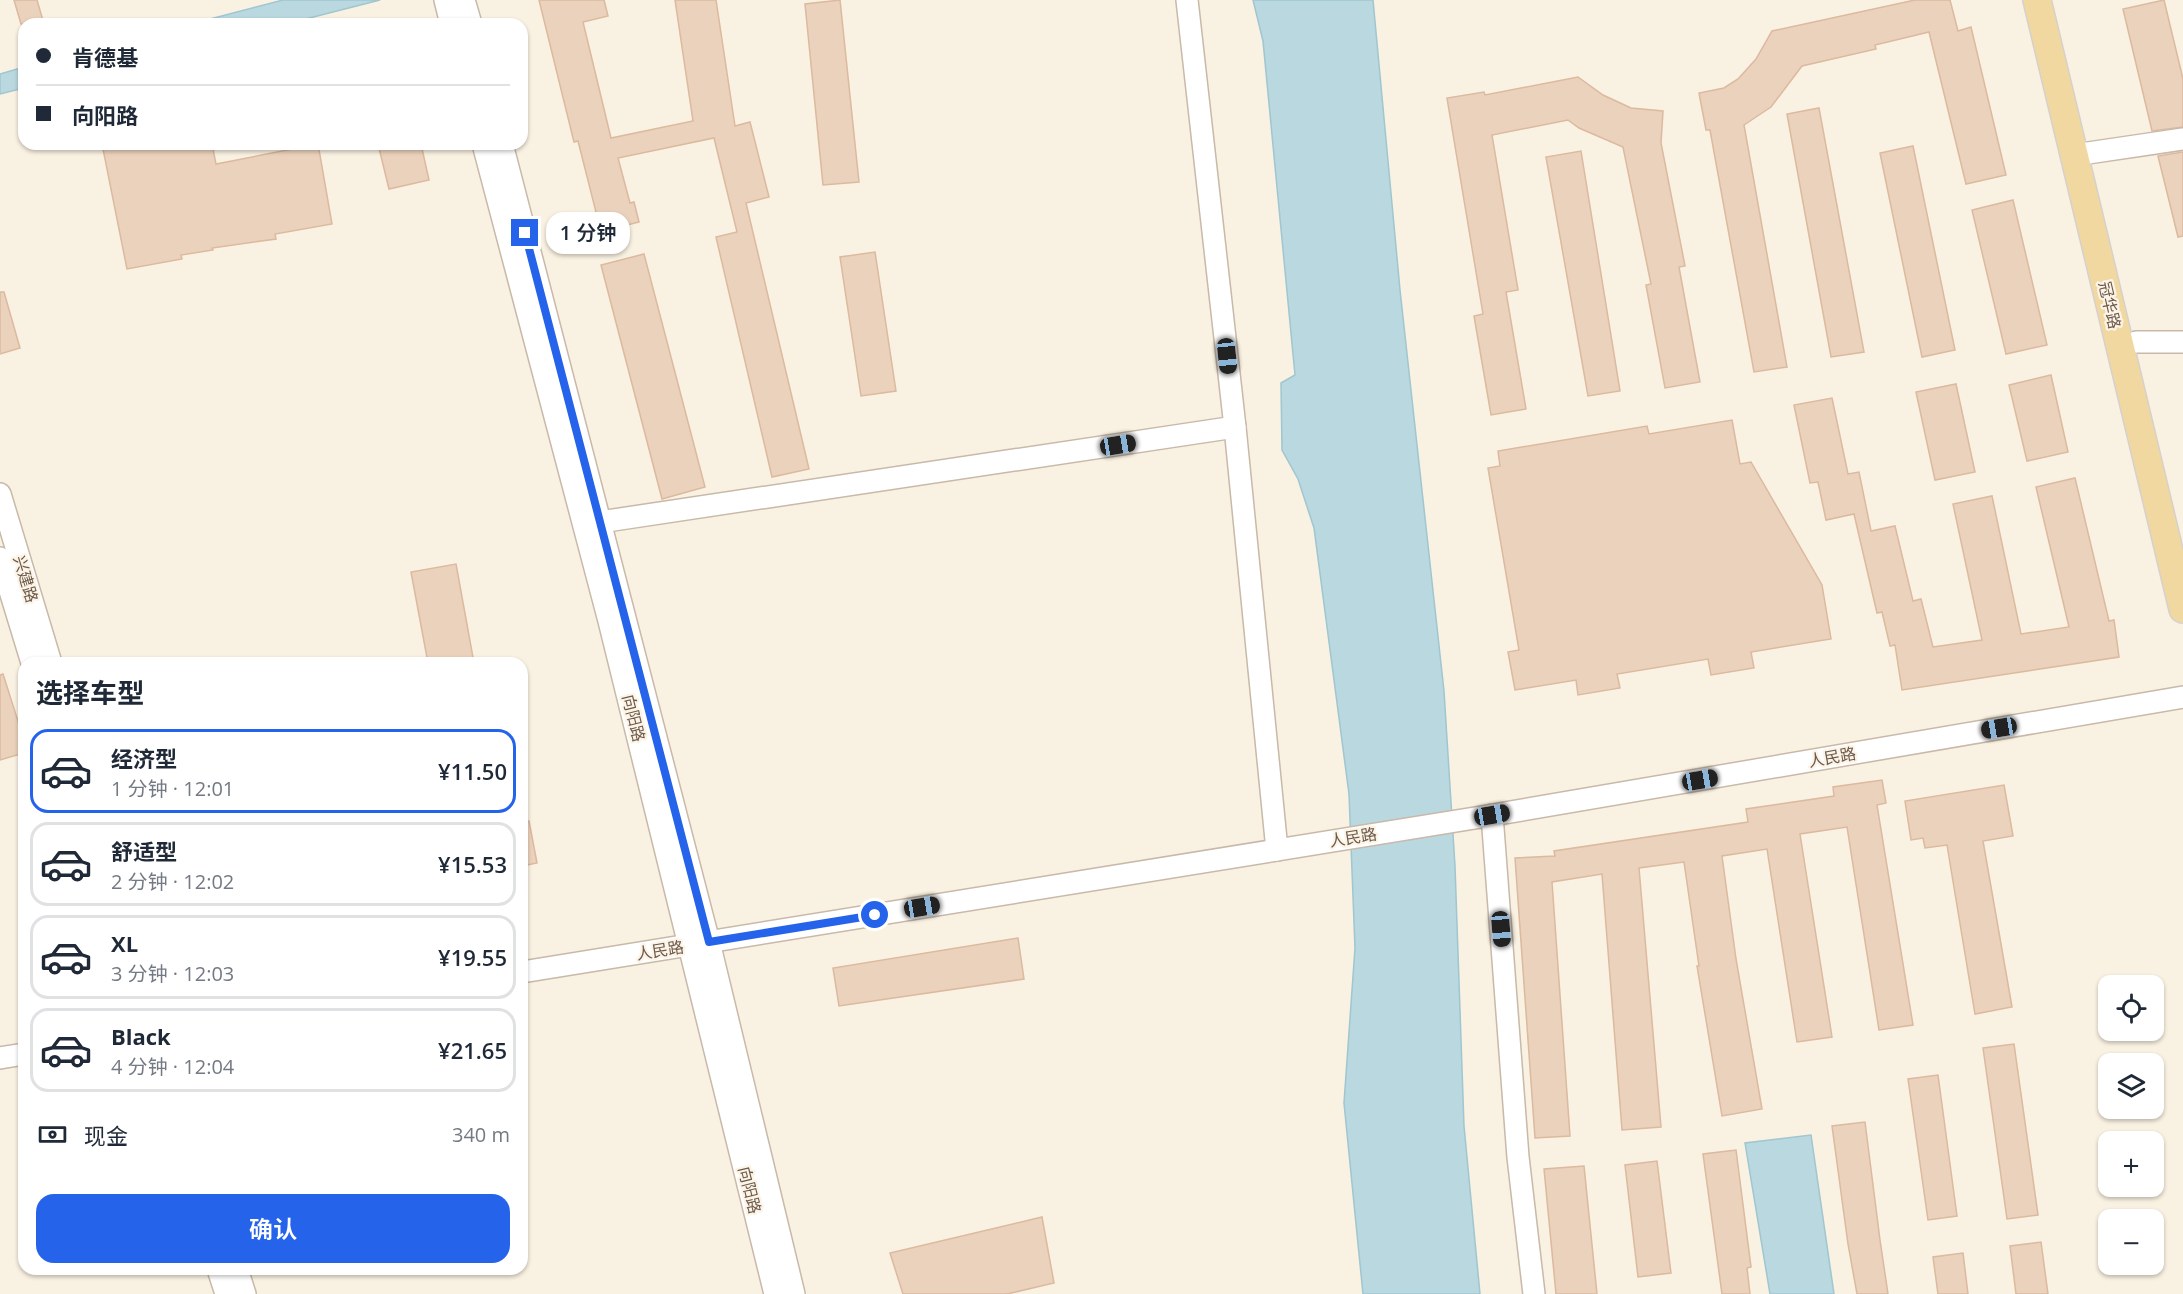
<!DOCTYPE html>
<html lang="zh">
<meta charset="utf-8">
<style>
body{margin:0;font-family:"Open Sans","Noto Sans SC",sans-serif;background:#f2f2f3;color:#1f2937;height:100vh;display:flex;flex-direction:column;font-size:22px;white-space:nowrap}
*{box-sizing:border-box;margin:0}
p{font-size:20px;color:#747a83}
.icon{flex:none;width:33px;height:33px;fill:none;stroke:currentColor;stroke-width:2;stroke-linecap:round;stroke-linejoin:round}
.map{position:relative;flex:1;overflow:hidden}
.side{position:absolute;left:18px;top:657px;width:510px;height:618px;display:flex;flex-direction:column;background:#fff;border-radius:18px;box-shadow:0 2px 4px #0004}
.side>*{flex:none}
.top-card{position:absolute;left:18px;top:18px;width:510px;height:132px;border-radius:18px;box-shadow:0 2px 4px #0004;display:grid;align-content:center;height:132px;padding:0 18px;background:#fff}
.buttons{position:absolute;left:2098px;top:975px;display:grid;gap:12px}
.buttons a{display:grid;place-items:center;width:66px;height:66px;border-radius:12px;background:#fff;box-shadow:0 2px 4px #0004;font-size:30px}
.end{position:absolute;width:27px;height:27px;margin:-14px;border:8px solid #2563eb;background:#fff;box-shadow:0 0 0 3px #fff}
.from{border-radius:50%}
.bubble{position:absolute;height:42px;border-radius:18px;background:#fff;box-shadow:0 2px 4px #0004;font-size:20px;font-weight:600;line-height:42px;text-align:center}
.car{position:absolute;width:18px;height:36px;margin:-18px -9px;border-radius:8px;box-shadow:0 0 4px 2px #0007;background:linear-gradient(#222 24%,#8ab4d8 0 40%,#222 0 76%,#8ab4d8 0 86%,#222 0)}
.top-card b{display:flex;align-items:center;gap:21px;height:57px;font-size:22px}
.top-card b+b{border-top:2px solid #e0e1e3}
.top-card i{width:15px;height:15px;background:#1f2937}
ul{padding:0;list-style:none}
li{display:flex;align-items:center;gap:18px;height:84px;margin:0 12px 9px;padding:0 6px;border:3px solid #e0e1e3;border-radius:18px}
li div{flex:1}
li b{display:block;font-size:22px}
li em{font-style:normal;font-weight:600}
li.active{border-color:#2563eb}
li>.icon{width:54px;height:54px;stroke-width:1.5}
h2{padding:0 18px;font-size:27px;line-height:72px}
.pay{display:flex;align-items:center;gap:15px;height:66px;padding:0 18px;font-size:22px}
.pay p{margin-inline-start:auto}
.cta{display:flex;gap:12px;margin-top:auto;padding:12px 18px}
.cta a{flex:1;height:69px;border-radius:18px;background:#2563eb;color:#fff;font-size:24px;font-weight:600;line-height:69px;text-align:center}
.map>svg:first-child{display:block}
.water{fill:#b9d8e0;stroke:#a0c6d0;stroke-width:1.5}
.building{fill:#ebd2bc;stroke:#dcb99f;stroke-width:1.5}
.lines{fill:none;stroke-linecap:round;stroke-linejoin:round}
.minor-casing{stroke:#c8b9aa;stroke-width:24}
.major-casing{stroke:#d6d1cd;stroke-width:30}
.minor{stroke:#fff;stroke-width:21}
.major{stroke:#f1d8a0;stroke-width:27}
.route{stroke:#2563eb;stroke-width:8}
.labels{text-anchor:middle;stroke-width:4.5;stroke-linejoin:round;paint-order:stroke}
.street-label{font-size:16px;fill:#6d594b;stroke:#fcf5e7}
</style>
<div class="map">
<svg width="2183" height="1294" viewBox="0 0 2183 1294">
<rect width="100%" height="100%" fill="#f9f1e1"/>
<g class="water">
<path d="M283,0h97l-94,24h-95z"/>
<path d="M1253,0h120l27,290 44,401 11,175 9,260 16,168h-117l-19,-191 11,-155 -6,-154 -35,-266 -16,-49 -16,-29 -1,-67 14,-8 -32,-334z"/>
<path d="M24,67v21l-24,6v-20z"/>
<path d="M1811,1135l23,159h-64l-25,-151z"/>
</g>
<g class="building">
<path d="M14,0h23l7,24h-23z"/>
<path d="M539,0h65l4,16 -25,6 28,116 82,-17 -18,-121h41l19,126 15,-4 19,75 -23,6 63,266 -37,8 -56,-240 21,-5 -23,-94 -96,20 12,45 4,-1 5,20 -43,11 -5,-19 5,-2 -18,-71 -4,1z"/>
<path d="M840,0l19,182 -36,3 -18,-181z"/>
<path d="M1915,0h35l8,31 13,-4 35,148 -40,9 -37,-152 -54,13 1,4 -74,17 -31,41 -27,18 43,242 -33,5 -44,-242h-4l-7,-37 25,-5 14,-9 18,-20 16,-28z"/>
<path d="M2164,0l19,79v48l-31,4 -29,-122z"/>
<path d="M1578,77l25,18 28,13 32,3 -2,32 24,123 -6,1 21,115 -35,6 -19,-103 5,-1 -28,-137 -44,-19 -11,-8 -76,15 26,155 -12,2 20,117 -35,6 -17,-99 9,-2 -36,-216 37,-6 1,3z"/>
<path d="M1819,108l45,244 -33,5 -44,-243z"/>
<path d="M102,144h110l4,20 102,-20 14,80 -57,10 1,5 -64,9 1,2 -32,5 1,4 -55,10z"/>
<path d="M378,144h43l8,36 -40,9z"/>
<path d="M1913,146l42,204 -33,7 -42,-204z"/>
<path d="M1581,151l39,240 -32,5 -42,-239z"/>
<path d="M2183,152v84l-5,1 -20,-81z"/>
<path d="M2013,200l34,145 -41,9 -34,-144z"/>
<path d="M875,252l21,139 -35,5 -21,-139z"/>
<path d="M644,254l61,233 -43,12 -61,-234z"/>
<path d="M0,292h4l16,56 -20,6z"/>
<path d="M2051,375l17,77 -41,9 -18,-76z"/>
<path d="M1956,384l19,88 -40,8 -19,-88z"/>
<path d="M1832,398l16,76 11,-2 12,59 24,-5 18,75 8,-2 12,48 49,-7 -29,-136 39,-8 29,138 48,-7 -33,-140 39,-9 34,143 5,-1 5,37 -217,33 -7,-45 -5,1 -8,-34 -5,1 -23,-99 -28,6 -8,-38 -8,1 -16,-78z"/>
<path d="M1732,420l8,44 11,-2 71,123 9,54 -80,13 3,16 -43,7 -3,-16 -91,15 3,14 -42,7 -2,-15 -61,10 -7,-38 11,-2 -31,-182 12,-2 -2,-15 149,-25 2,8z"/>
<path d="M456,564l18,99h-46l-17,-91z"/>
<path d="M3,674l21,66v13l-24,7v-85z"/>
<path d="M1882,780l4,23 -9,2 36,220 -34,5 -32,-203 -47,7 32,203 -35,5 -30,-193 -45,7 14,103 26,150 -40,7 -25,-150h2l-15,-104 -45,6 22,259 -39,3 -20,-256 -50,8 18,254 -35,2 -20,-280 40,-2 -1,-5 194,-29 -2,-13 88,-13 -1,-9z"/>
<path d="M2004,785l9,51 -30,5 29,166 -37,7 -28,-169 -22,3 -2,-10 -12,2 -6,-39z"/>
<path d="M529,821l8,42 -15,3v-44z"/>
<path d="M1018,938l6,41 -185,27 -6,-38z"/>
<path d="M2014,1044l24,171 -31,4 -24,-171z"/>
<path d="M1938,1075l19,141 -29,4 -20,-141z"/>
<path d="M1865,1122l15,118 8,54h-31l-9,-50 -16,-118z"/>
<path d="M1736,1150l15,117 -4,1 3,26h-28l-19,-140z"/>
<path d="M1657,1161l14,112 -33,4 -13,-112z"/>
<path d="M1584,1166l13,128h-41l-12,-125z"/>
<path d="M1042,1217l12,66 -47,11h-104l-13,-41z"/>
<path d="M2041,1242l7,52h-32l-6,-48z"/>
<path d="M1963,1253l5,41h-30l-5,-37z"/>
</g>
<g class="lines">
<g class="minor-casing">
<g id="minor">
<path d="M445,0l6,24"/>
<path d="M464,0l7,24"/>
<path d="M1187,0l48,427 42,423"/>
<path d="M483,144l126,477 166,673"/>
<path d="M502,144l207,798 85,352"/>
<path d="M2088,153l95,-14"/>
<path d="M2136,342h47"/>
<path d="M0,494l51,169"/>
<path d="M600,522l635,-95"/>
<path d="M0,558l32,105"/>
<path d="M1492,815l26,342 16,137"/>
<path d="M522,972l959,-155 702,-120"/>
<path d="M0,1058l24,-4"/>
<path d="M218,1269l8,25"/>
<path d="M237,1269l8,25"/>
</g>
</g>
<g class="major-casing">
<path id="major" d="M2037,0l146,609"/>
</g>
<use href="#minor" class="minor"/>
<use href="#major" class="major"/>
</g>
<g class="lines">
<path class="route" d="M525,233l184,709 166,-27"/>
</g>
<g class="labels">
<g class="street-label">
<text transform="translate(2110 305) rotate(77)" y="6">冠华路</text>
<text transform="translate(26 579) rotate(73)" y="6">兴建路</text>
<text transform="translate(634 718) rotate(76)" y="6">向阳路</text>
<text transform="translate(1832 757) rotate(-10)" y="6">人民路</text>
<text transform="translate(1353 837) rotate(-9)" y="6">人民路</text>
<text transform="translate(660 950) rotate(-9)" y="6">人民路</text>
<text transform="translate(750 1190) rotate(76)" y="6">向阳路</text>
</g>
</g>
</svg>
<div class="buttons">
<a><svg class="icon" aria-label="locate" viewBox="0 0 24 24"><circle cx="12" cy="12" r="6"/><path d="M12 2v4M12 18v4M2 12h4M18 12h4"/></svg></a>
<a><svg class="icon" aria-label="layers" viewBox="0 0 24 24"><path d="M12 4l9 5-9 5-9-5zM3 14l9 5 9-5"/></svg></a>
<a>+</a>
<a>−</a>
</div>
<i class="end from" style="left:875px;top:915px"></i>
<i class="end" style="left:525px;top:233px"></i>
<div class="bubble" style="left:546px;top:212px;width:84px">1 分钟</div>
<i class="car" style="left:1227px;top:356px;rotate:174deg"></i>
<i class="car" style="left:1118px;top:445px;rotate:81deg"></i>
<i class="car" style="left:1999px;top:728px;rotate:260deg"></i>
<i class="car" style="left:1700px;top:780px;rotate:80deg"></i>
<i class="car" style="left:1492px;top:815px;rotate:80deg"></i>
<i class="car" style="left:922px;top:907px;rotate:81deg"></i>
<i class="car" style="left:1501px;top:929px;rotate:175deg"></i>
<div class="top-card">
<b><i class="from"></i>肯德基</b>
<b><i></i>向阳路</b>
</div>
<section class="side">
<h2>选择车型</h2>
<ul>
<li class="active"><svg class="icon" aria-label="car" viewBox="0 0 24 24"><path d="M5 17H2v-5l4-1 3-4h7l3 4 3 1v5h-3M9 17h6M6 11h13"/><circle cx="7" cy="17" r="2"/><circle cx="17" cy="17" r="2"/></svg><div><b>经济型</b><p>1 分钟 · 12:01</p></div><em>¥11.50</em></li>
<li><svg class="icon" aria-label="car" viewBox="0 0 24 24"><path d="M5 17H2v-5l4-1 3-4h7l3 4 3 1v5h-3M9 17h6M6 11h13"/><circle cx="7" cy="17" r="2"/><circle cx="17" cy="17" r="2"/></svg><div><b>舒适型</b><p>2 分钟 · 12:02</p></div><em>¥15.53</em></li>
<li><svg class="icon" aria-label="car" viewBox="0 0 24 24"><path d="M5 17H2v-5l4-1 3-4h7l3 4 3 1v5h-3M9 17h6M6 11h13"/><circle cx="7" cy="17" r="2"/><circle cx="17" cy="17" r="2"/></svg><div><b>XL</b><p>3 分钟 · 12:03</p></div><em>¥19.55</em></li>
<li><svg class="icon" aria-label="car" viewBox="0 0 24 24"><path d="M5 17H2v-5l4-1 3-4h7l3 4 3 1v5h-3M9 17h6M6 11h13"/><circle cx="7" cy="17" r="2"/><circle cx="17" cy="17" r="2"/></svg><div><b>Black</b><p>4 分钟 · 12:04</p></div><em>¥21.65</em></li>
</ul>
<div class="pay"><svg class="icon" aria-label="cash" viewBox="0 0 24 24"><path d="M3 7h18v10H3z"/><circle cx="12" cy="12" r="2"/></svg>现金<p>340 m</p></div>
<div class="cta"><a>确认</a></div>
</section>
</div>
